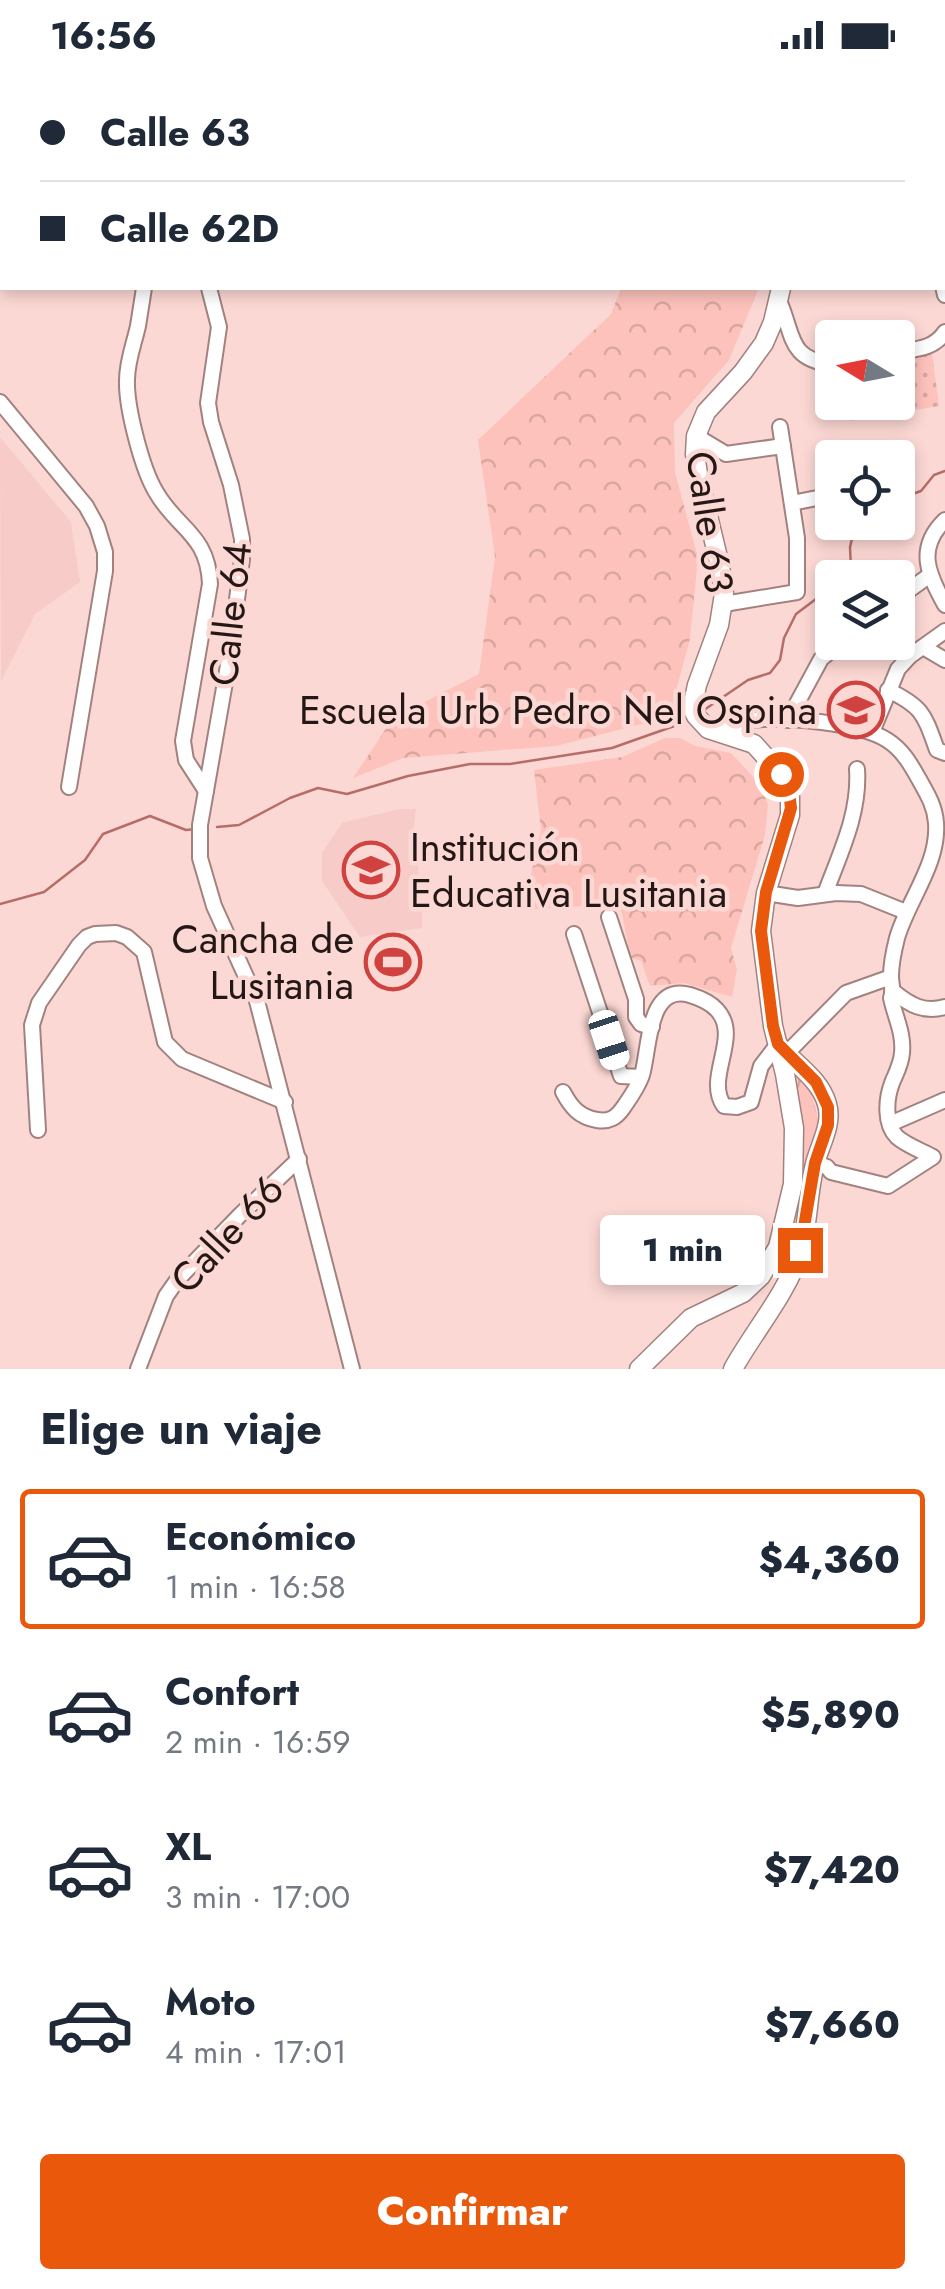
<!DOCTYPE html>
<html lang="es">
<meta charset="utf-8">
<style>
body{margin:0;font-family:Jost,sans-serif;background:#f6f6f7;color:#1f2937;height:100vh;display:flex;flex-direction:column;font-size:38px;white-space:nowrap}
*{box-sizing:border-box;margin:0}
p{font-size:32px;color:#747a83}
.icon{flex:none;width:55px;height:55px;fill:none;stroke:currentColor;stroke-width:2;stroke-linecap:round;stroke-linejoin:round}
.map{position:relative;height:1299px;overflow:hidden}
.sheet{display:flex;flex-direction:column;background:#fff;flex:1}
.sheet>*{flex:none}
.top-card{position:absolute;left:0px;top:0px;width:945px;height:220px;box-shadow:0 5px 15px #0003;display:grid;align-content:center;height:220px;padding:0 40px;background:#fff}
.needle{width:65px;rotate:280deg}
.controls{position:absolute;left:815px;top:250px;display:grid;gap:20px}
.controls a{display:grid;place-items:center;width:100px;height:100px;border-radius:10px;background:#fff;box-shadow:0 5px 15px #0003;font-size:50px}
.end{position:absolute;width:45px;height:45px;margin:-22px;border:12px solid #ea580c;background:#fff;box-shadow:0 0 0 5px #fff}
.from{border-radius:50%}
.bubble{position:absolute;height:70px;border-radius:10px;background:#fff;box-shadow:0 5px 15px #0003;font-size:32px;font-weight:800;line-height:70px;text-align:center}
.car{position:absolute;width:30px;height:60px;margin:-30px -15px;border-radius:12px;box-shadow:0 0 8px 2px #0007;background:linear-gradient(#fff 24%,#345 0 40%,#fff 0 76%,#345 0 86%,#fff 0)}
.top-card b{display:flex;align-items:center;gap:35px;height:95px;font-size:38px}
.top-card b+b{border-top:2px solid #e0e1e3}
.top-card i{width:25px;height:25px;background:#1f2937}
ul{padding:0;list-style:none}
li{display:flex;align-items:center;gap:30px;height:140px;margin:0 20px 15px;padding:0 20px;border:5px solid transparent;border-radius:10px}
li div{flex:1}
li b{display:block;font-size:38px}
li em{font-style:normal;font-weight:800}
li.current{border-color:#ea580c}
li>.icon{width:90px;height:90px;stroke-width:1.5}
h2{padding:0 40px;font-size:45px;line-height:120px}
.button{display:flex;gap:20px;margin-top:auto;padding:20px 40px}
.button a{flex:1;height:115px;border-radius:10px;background:#ea580c;color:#fff;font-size:40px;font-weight:800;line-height:115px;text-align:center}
.status{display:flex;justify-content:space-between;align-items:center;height:70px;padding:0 50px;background:#fff;direction:ltr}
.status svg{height:28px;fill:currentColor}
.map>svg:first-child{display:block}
.built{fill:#f7cbc7}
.grass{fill:url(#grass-tufts)}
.forest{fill:url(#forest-crowns)}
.park{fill:url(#park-dots)}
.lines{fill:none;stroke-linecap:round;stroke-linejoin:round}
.stream{stroke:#b76d67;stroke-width:2.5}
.minor-casing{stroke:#a2827f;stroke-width:18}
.major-casing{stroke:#a2827f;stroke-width:21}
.minor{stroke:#fff;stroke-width:14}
.major{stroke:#fff;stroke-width:18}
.route{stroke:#ea580c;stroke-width:12}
.labels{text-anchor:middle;stroke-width:9;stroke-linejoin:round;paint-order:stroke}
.street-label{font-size:40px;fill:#241816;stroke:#fcd8d4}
.poi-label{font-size:40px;fill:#241816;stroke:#fcd8d4;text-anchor:end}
</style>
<div class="status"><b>16:56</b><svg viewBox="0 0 49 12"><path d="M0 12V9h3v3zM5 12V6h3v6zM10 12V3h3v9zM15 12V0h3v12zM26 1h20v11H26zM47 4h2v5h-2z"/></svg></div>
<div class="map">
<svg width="945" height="1299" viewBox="0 0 945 1299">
<defs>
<pattern id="grass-tufts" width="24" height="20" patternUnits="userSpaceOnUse" patternTransform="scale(2.5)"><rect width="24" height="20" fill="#fdc2bb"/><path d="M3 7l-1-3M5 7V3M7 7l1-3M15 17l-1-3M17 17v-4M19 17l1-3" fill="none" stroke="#d9a6a0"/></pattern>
<pattern id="forest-crowns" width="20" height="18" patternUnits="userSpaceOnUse" patternTransform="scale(2.5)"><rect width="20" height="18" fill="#fdc2bb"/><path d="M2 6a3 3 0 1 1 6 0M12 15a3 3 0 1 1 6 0" fill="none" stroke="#d9a6a0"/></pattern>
<pattern id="park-dots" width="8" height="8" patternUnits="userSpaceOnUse" patternTransform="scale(2.5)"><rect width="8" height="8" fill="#fdc2bb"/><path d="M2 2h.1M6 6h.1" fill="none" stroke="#d9a6a0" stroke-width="1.8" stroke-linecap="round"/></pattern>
</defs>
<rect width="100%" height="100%" fill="#fcd8d4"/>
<g class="built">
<path d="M0,367l71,85 9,60 -45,32 -34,67z"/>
<path d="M399,739h17l-3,27 9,56v36l-62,9 -38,-56v-28l20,-30z"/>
</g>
<path class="grass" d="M799,1006l11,11 10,40 -21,73 -5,-3v-116z"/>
<g class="forest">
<path d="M621,218h138l-30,72 -55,63 1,49 23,86 -8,81 -21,78 -113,29 -153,12 -50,20 40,-60 86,-44 16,-117 -17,-117 133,-126z"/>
<path d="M665,668h15l15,8 36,7 28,30 9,22 -3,30 -34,113 6,22 -5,27 -48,-14 -34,3 -9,-25 -11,-4 -8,-44 -11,-9 -88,6 18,-80 -7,-60 88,-13z"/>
</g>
<path class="park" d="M932,284l7,52 -89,15 -4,-18 52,-1v-41z"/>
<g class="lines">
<g class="stream">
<path d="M898,429l23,-8 13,-16 11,-4"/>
<path d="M846,508l5,-9 -1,-22 6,-25"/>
<path d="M701,642l47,-32 22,-7 10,-13 4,-22 12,-24 24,-18 12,-3"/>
<path d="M217,757l22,-2 51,-27 28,-10 29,6 61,-18 62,-12h40l102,-16 68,-24"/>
<path d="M0,834l44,-12 41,-32 18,-26 47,-18 36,14 10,-1"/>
</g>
<g class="minor-casing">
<g id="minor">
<path d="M147,2l1,-2"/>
<path d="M932,2v-2"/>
<path d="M0,133l2,4"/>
<path d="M0,174l2,-3"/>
<path d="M942,212l3,13"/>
<path d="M144,218c-2,12 -4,25 -6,38 -4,18 -11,35 -11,54 -1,27 15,89 29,112 21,37 52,42 54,92l-27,157 3,19 20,31"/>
<path d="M209,218l10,39 -11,76 3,19 20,63 11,54v20l-11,89 -31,177v33l14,48 43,95 95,368"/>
<path d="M779,231c15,32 8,59 53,63"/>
<path d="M898,282c18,-3 36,-3 47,-20"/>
<path d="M0,332l86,104 11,20 8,26v19l-36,216"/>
<path d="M696,366l30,18 57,-8"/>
<path d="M853,382l1,6"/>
<path d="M792,433l40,-8"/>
<path d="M945,450c-29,28 -17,54 0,85"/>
<path d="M898,528l32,-23"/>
<path d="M724,534l73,-12v-54l-17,-111"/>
<path d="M923,577l22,13"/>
<path d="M888,620c35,17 36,24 49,60l8,3"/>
<path d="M788,650l33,-61 20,-17"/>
<path d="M716,662c12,-4 24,-10 36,-12 32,-4 109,3 135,20 16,10 24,25 33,41 8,14 15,26 16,42 3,41 -28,77 -39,115 -3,12 -6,26 -6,38 0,9 3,13 0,22 4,19 13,35 11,55 -1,12 -6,20 -10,30 -6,16 -8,41 5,54 9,8 25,14 36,20l-45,29 -57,-14 -4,-5 -12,-4"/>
<path d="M872,662l26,-63 12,-13 35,-25"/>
<path d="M766,823l32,5 38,-5 25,1 45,18"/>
<path d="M825,824c15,-41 35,-80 32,-125"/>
<path d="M609,847l27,82v18l5,7 11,3"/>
<path d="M574,864l47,142 20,1"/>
<path d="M894,922c16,13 30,21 51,15"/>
<path d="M786,984l60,-61 45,-16"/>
<path d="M563,1022c8,15 16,25 34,28 12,2 19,-2 26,-12 7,-10 15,-21 19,-33 8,-27 5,-92 48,-80 10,3 20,7 27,15 25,27 -13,67 7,96l13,1 14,-5 10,-36 17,-22"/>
<path d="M890,1054l55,-24"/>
<path d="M38,1060l-6,-105 7,-22 40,-58 8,-8 8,-3 21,-1 11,4 17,15 21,90 17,17 103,43"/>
<path d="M138,1299l28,-73 12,-17 62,-64 59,-56"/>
</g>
</g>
<g class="major-casing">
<g id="major">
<path d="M821,2v-2"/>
<path d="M639,1299l52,-51 52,-25 18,-17 17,-29 15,-63 1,-56 -9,-54 -12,-48 -12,-95 5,-38 24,-78v-18l-9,-23 -27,-30 -46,-15 -12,-13 -4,-8 5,-23 22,-60 5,-31 -4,-28 -22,-92 -3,-20 1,-18 10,-24 37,-40 21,-29 9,-21 8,-34"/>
<path d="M733,1299c21,-38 52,-73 66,-114 10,-30 8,-61 16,-91 5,-20 18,-40 12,-60 -7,-25 -32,-40 -49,-59"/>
</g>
</g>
<use href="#minor" class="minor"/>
<use href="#major" class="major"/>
</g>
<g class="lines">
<path class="route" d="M781,704l8,17 2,17 -25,84 -5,39 12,95 5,18 38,38 12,25v18l-13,38 -15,87"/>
</g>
<defs>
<g id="school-ring" transform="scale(2.875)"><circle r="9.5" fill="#fcd8d4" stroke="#d0423f" stroke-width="1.5"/><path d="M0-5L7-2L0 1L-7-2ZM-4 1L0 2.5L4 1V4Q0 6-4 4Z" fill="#d0423f"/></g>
<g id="stadium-ring" transform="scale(2.875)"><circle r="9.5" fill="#fcd8d4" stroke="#d0423f" stroke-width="1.5"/><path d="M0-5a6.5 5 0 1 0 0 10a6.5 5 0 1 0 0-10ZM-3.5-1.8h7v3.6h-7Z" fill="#d0423f"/></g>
</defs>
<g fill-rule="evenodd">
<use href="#school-ring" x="856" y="640"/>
<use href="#school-ring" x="371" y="800"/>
<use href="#stadium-ring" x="393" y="892"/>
</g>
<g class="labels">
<g class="street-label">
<text transform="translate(710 452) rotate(82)" y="14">Calle 63</text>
<text transform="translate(230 544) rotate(-84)" y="14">Calle 64</text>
<text transform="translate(227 1164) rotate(-47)" y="14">Calle 66</text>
</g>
<g class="poi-label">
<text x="817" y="654">Escuela Urb Pedro Nel Ospina</text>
<text x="410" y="791" text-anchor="start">Institución<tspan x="410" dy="46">Educativa Lusitania</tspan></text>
<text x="354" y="883">Cancha de<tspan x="354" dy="46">Lusitania</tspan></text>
</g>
</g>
</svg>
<div class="controls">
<a><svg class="needle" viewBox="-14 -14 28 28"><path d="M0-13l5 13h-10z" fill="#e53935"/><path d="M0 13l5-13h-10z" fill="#747a83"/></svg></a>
<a><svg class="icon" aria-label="locate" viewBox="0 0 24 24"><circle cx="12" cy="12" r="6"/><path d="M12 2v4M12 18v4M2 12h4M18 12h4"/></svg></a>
<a><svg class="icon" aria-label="layers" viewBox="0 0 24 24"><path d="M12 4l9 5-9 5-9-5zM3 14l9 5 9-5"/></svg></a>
</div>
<i class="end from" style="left:781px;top:704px"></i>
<i class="end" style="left:800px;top:1180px"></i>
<div class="bubble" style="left:600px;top:1145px;width:165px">1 min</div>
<i class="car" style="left:609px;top:970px;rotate:162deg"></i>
<div class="top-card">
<b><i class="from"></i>Calle 63</b>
<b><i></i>Calle 62D</b>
</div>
</div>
<section class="sheet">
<h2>Elige un viaje</h2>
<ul>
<li class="current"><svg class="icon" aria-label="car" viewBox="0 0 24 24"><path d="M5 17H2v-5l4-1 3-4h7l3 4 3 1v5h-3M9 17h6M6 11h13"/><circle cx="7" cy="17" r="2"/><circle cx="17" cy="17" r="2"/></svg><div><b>Económico</b><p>1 min · 16:58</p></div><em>$4,360</em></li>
<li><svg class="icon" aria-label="car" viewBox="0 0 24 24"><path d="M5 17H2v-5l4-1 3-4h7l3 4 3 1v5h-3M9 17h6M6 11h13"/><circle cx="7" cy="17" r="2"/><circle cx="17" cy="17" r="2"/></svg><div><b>Confort</b><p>2 min · 16:59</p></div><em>$5,890</em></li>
<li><svg class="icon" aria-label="car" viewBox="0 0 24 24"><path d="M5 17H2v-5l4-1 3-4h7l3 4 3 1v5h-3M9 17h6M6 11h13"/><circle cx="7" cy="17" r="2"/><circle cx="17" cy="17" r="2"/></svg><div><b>XL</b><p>3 min · 17:00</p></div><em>$7,420</em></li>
<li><svg class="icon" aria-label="car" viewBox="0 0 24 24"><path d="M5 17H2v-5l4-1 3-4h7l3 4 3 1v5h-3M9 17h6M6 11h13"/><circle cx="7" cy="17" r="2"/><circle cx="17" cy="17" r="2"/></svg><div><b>Moto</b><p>4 min · 17:01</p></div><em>$7,660</em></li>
</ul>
<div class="button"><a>Confirmar</a></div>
</section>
